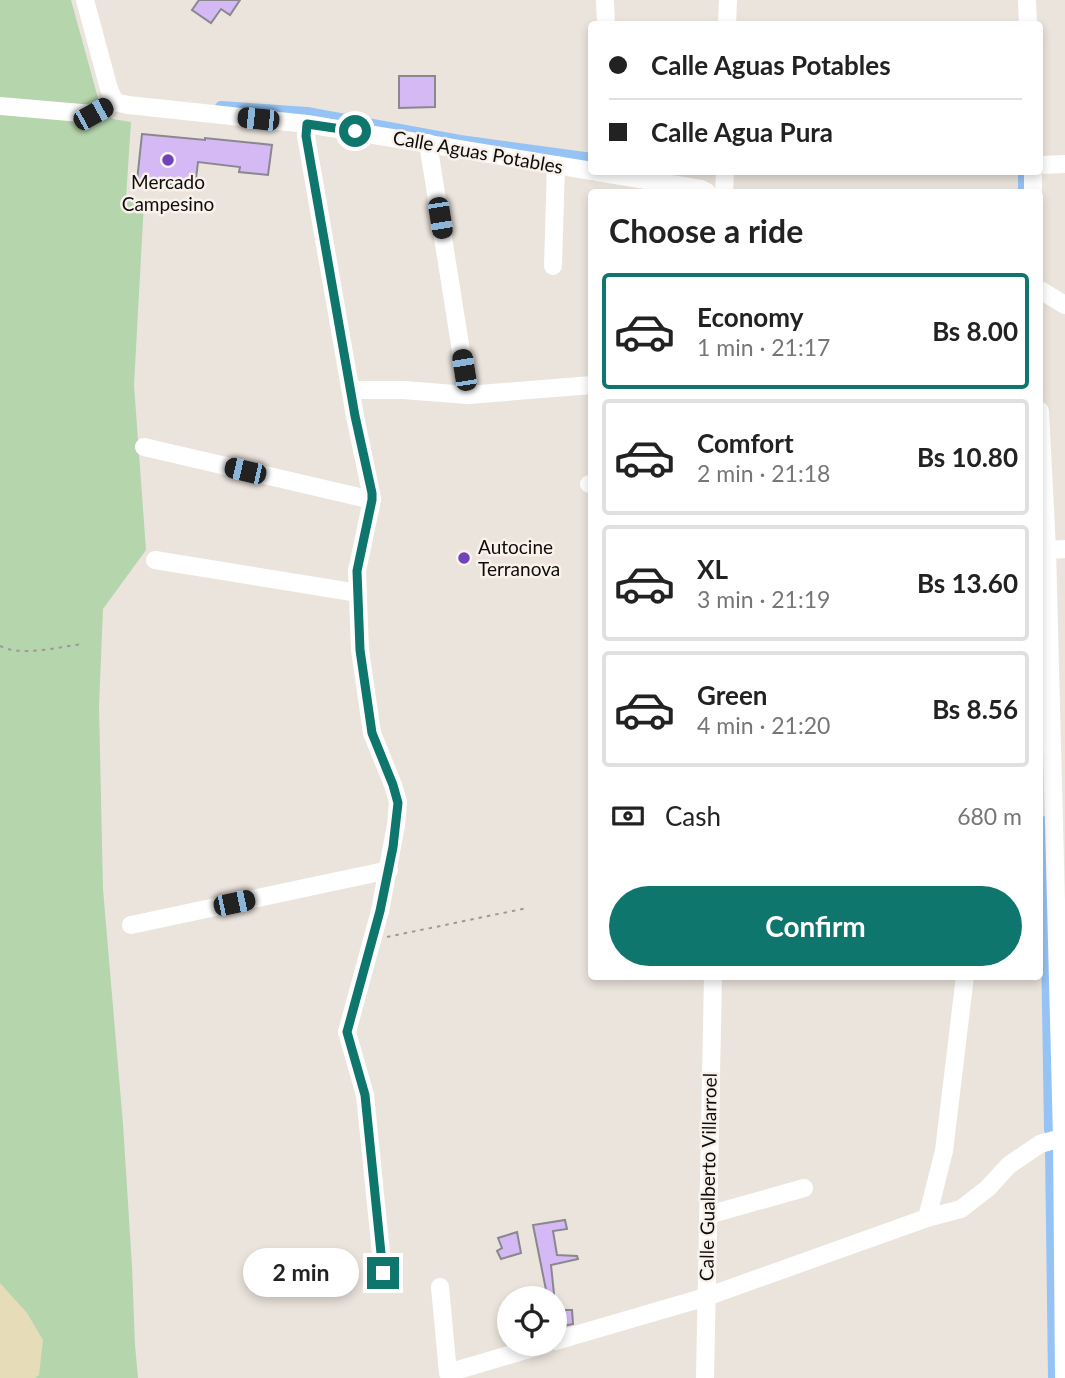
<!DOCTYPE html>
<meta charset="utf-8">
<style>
body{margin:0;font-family:Lato,sans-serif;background:#f6f6f6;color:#222;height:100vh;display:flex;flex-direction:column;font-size:26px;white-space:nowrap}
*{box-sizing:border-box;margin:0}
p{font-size:23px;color:#767676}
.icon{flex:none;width:38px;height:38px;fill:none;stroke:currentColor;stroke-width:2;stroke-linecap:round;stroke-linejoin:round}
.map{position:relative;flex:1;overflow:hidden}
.details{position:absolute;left:588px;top:189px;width:455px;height:791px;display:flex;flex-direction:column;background:#fff;border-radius:7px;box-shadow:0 4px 10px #0003}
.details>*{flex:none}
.hud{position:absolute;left:588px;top:21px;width:455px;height:154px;border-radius:7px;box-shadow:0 4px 10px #0003;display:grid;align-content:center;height:154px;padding:0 21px;background:#fff}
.tools{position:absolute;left:497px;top:1286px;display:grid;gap:14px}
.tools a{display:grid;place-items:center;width:70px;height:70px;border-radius:50%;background:#fff;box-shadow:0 4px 10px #0003;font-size:35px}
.end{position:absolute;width:32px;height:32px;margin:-16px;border:9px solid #0f766e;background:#fff;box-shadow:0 0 0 4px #fff}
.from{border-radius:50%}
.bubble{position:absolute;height:49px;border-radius:24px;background:#fff;box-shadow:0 4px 10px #0003;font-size:23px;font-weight:700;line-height:49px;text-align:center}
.car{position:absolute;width:21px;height:42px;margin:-21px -10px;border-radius:9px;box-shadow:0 0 5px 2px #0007;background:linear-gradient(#222 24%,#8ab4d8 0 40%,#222 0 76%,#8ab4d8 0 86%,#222 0)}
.hud b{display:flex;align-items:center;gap:24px;height:66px;font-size:26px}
.hud b+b{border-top:2px solid #e0e0e0}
.hud i{width:18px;height:18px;background:#222}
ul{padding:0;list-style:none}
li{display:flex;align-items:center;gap:21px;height:116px;margin:0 14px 10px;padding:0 7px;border:4px solid #e0e0e0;border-radius:7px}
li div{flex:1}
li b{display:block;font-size:26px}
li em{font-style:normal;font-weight:700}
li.on{border-color:#0f766e}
li>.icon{width:63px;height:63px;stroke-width:1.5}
h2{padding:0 21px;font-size:32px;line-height:84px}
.pay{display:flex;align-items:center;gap:18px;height:77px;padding:0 21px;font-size:26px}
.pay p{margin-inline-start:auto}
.primary-button{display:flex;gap:14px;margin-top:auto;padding:14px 21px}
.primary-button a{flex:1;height:80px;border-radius:42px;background:#0f766e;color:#fff;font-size:28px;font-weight:700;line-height:80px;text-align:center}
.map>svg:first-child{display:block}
.green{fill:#b5d5ac}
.sand{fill:#e6dcb7}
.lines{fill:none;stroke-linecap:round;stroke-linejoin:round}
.canal{stroke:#95c3f5;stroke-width:12}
.building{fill:#d4b9f4;stroke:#8a878e;stroke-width:2}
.path{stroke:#9e9994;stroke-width:2;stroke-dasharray:3.5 5;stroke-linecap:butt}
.minor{stroke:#fff;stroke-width:18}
.route{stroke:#0f766e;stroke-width:9}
.poi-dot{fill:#7043bb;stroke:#f8f2eb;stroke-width:2.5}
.labels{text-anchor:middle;stroke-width:5;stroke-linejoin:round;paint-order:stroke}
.street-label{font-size:19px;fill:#0e0c0a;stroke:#f8f2eb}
.poi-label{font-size:19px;fill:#0e0c0a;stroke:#f8f2eb}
</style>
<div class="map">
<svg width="1065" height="1378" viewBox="0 0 1065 1378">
<rect width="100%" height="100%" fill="#ebe4dd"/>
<path class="green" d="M0,0h71l30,109 12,10 18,3 -5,76 18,4 -10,183 12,165 -43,59 -4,97 4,183 20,235 9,142 3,79 3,33h-138z"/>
<path class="sand" d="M0,1283l27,30 16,27 -4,35 -4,3h-35z"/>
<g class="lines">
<g class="canal">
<path d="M221,107l86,6 153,28 132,18"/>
<path d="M1024,172v20"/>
<path d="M1040,613l1,37"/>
<path d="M1045,822l5,308"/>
<path d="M1051,1149l3,229"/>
</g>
</g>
<g class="building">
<path d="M199,0h41l-10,15 -9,-6 -10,14 -19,-13z"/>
<path d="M399,76h36v31l-36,1z"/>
<path d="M142,134l63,6v-2l67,7 -4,30 -29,-3 1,-5 -42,-5 -3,25 -58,-6z"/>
<path d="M565,1220l2,9 -14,2 4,24 20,1 1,3 -27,6 3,29 -7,1 -14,-70z"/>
<path d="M517,1232l4,21 -20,6 -4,-8 5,-3 -4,-10z"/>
<path d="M555,1310h17l1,14 -18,4z"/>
</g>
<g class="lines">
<g class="path">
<path d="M0,646c21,11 58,1 82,-2"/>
<path d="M387,937l140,-29"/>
</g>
<g class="minor">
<path d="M85,0l24,89 6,13"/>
<path d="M605,0l1,24"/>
<path d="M1027,0l1,24"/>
<path d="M727,24l1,-24"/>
<path d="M115,102l13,3 179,19 285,47"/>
<path d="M0,106l93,8 22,-12"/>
<path d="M307,124l-1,12 49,280 16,77 1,7 -15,71 3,79 12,83 21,52 5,17 -2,23 -16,86 -33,121 18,63 18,178"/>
<path d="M428,143l40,252"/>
<path d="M1040,165l25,-1"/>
<path d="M597,172l104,17 6,3"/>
<path d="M1033,172v20"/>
<path d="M724,192l1,-20"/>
<path d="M553,266l3,-101"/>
<path d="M1040,290l25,15"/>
<path d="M351,390h52l65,5 124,-10"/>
<path d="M1040,411l7,139 15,587 2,241"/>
<path d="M144,447l228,53"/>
<path d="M589,484h3"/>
<path d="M1047,550l18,-1"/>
<path d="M155,560l203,33"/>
<path d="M131,925l258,-55"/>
<path d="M708,1215l96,-27"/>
<path d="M927,1218l17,-67 21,-175"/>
<path d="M440,1287l8,86 98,-29"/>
<path d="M555,1341l151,-44 221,-79 34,-9 27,-21 21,-23 31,-21 25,-7"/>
<path d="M705,1378l8,-402"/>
</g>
</g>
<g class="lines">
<path class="route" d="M355,131l-48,-7 -1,12 49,280 17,77v7l-15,71 3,79 12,83 21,52 5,18 -5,44 -13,64 -33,121 18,63 18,178"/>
</g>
<g class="poi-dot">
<circle cx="168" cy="160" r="7"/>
<circle cx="464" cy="558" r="7"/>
</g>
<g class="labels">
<g class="street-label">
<text transform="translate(478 152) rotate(10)" y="7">Calle Aguas Potables</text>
<text transform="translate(708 1177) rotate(-89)" y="7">Calle Gualberto Villarroel</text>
</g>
<g class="poi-label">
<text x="168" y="189">Mercado<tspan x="168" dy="22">Campesino</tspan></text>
<text x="478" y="554" text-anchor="start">Autocine<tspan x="478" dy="22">Terranova</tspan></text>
</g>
</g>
</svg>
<div class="tools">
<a><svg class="icon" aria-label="locate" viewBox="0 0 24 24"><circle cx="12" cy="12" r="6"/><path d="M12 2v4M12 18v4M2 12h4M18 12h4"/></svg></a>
</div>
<i class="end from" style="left:355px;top:131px"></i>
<i class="end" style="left:383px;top:1273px"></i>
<div class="bubble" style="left:243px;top:1248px;width:116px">2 min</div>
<i class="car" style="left:93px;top:114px;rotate:61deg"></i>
<i class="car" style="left:258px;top:119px;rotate:276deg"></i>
<i class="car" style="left:440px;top:218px;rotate:171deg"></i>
<i class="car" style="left:464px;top:370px;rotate:351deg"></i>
<i class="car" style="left:245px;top:471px;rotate:283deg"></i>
<i class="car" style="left:234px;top:903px;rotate:78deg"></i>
<div class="hud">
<b><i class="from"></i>Calle Aguas Potables</b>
<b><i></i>Calle Agua Pura</b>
</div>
<section class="details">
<h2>Choose a ride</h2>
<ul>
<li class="on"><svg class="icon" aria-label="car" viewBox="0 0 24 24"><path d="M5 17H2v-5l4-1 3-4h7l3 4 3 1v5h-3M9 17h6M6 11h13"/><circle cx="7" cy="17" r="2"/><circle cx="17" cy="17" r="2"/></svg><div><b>Economy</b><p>1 min · 21:17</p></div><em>Bs 8.00</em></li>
<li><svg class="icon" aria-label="car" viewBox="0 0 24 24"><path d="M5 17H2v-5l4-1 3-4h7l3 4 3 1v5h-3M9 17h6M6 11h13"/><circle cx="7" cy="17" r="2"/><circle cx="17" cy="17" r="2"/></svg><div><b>Comfort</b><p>2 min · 21:18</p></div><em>Bs 10.80</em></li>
<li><svg class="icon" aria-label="car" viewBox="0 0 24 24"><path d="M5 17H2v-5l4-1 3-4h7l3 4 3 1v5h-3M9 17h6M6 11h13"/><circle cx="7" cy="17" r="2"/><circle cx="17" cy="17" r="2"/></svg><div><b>XL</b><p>3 min · 21:19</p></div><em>Bs 13.60</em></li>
<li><svg class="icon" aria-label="car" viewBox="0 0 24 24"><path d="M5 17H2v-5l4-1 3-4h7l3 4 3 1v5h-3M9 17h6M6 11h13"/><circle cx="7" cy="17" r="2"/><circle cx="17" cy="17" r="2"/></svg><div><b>Green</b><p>4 min · 21:20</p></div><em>Bs 8.56</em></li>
</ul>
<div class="pay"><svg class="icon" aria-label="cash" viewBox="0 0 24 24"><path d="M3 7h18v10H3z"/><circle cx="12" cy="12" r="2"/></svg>Cash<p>680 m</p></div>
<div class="primary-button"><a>Confirm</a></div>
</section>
</div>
